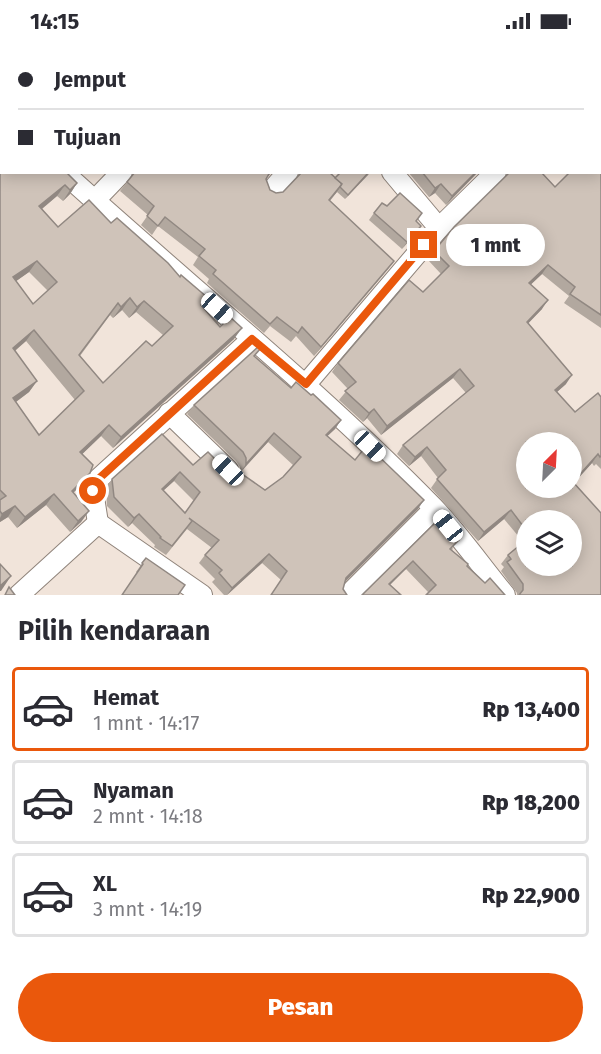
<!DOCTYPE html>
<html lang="id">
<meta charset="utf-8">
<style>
body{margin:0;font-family:"Fira Sans",sans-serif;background:#f2f2f3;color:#2b2b33;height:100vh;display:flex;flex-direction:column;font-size:22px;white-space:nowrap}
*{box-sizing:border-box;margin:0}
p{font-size:20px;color:#7c7c81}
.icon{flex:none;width:33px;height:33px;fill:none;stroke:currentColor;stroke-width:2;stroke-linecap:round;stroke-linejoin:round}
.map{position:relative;height:553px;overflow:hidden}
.side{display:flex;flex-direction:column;background:#fff;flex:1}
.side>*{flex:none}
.top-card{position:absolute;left:0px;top:0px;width:602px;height:132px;box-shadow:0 3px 15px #0003;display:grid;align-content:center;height:132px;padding:0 18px;background:#fff}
.needle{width:39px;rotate:24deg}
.controls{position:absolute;left:516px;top:390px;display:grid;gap:12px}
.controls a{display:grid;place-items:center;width:66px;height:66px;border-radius:50%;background:#fff;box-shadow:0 3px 15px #0003;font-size:30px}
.end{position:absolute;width:27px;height:27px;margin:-14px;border:8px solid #ea580c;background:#fff;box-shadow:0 0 0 3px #fff}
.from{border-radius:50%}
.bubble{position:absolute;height:42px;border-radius:21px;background:#fff;box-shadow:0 3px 15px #0003;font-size:20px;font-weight:800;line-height:42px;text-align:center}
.car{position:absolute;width:18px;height:36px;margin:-18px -9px;border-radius:8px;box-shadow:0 0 4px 2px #0007;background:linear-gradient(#fff 24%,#345 0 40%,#fff 0 76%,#345 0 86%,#fff 0)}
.top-card b{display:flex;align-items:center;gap:21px;height:57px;font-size:22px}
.top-card b+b{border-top:2px solid #e1e1e2}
.top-card i{width:15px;height:15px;background:#2b2b33}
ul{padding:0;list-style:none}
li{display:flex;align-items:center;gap:18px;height:84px;margin:0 12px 9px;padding:0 6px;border:3px solid #e1e1e2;border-radius:6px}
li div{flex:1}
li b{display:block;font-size:22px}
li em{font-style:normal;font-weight:800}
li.on{border-color:#ea580c}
li>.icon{width:54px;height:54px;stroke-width:1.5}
h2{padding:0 18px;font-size:27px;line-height:72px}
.cta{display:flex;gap:12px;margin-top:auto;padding:12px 18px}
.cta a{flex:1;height:69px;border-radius:36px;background:#ea580c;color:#fff;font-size:24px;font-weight:800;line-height:69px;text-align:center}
.status{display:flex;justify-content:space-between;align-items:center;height:42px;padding:0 30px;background:#fff;direction:ltr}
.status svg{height:16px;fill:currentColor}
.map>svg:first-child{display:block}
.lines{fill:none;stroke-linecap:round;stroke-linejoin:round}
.street-casing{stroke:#8f837a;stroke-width:22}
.street{stroke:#fff;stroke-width:20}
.wall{fill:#b2a89f;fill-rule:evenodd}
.shaded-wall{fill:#918882}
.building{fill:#cfc3b9;stroke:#918882;stroke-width:1.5;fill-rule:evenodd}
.route{stroke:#ea580c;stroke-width:8}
</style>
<div class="status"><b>14:15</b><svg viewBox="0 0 49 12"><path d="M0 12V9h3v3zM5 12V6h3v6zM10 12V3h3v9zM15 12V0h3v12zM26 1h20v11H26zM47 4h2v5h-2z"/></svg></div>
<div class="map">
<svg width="601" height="553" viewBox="0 0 601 553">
<rect width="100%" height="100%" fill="#f1e4da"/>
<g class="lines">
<g class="street-casing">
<g id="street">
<path d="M592,0l1,2"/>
<path d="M126,2l1,-2"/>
<path d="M249,2l1,-2"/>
<path d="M285,2l2,-2"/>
<path d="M600,30l1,-2"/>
<path d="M600,59l1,1"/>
<path d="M0,69l2,2"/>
<path d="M63,130c123,112 254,216 370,335 26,27 48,59 72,88"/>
<path d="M392,130l47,56"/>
<path d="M272,148l16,-18"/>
<path d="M95,158l27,-28"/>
<path d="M306,342l133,-156 57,-56"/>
<path d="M169,371l59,57"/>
<path d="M98,481l-5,-32 2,-9 157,-143"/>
<path d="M19,553l79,-72 104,72"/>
<path d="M348,553l86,-86"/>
</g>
</g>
<use href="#street" class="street"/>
</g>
<g class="wall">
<path d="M0,0l2,2v19l-2,-1z"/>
<path d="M2,31v10l-2,-1v-7z"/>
<path d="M0,76l2,54 75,11 -7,11 -7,7 -6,-5 -15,13 16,18 53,-4 97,75 -6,8 18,21 14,12 -121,109 -12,-12 -19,18 8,19 -8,11 -9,9 16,18 -8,11 -11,10 -24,-27 -29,23 -9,-11 -8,5zM29,230l19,19 -15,13 -17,-23zM122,268l7,8 7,-6 27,23 -11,11 -49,37 -23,-27 30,-41 3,3zM26,299l49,59 -36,35 -23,-33 13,-10 8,-11 -22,-30z"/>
<path d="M601,101v185l-37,-25 5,-7 -27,-22 -11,10 11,25 -14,14 38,61 -9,8 18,20 26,-15v72l-5,-5 -2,2 -2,-3 -18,20 27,112h-84v-2l-16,-22 3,-4 -3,-3 7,-9 16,-12 -20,-24 -26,22 -47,-53 7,-10 -17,-22 -12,10 -12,-12 6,-9 63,-52 -13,-15 -72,57 -14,-17 -4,4 -24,-22 9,-11 -16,-17 6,-9 85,-71 18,-18 -13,-14 6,-9 74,-76v-3h35l-1,2 13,13zM526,478l46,46h-46z"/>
<path d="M134,130h138l-6,7 4,11 6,3 7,-1 17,-18v-2h29l6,6 35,-6 -25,27 -8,-7 -7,9 64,60 -7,9 -73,86 -18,-20 -5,6 -21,-16 -6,7 -57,-50 2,-4 -16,-14 5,-8 -40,-31 -6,9 -11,-10 7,-10 -28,-24 13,-17z"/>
<path d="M408,130h70l-32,33 -11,-12 -6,4z"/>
<path d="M387,164l29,16 5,4 -19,23 -33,-29 5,-7z"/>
<path d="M255,315l36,31 20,7 30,25 -6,9 -8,7 28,24 63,49 -73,72 -2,8 -62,-9 -19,-17 -35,32h-3l-12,-13 3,-3 -16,-16 6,-8 7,-7 -25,-19 -21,26 -12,-8 1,-2 -23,-22 -4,4 -21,-21 -1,-18 6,-9 81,-14 33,5 6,3 8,-1v-5l-4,-6 -49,-47 7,-9zM268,400l25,23 -10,12 -18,13 -25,-18zM174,439l20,20 -9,12 -22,-22z"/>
<path d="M435,481l18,26 -1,1 33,33 -57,9 -22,-23 -44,26z"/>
<path d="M146,516l39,27 -48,-12 -1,-1z"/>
</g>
<g class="shaded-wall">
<path d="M370,130l-2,3 -23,24 3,-4z"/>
<path d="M476,130h2l-32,33 6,-9z"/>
<path d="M77,141l-7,11 -7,7 7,-11z"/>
<path d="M342,142l-6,9 -14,16 7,-9z"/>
<path d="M441,142l-6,9 -6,4 6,-9z"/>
<path d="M65,143l-8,11 -25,21 7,-11z"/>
<path d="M421,184l-5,7 -14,16 5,-7z"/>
<path d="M37,219l-8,11 -24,17 8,-12z"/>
<path d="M394,219l-7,9 -73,86 7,-9z"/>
<path d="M548,223l-6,9 -19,18 6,-9z"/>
<path d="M130,256l-8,12 -9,8 8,-11z"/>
<path d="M548,258l-6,9 -21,22 6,-9z"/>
<path d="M144,259l-8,11 -7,6 8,-11z"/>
<path d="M242,286l-8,11 -121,109 8,-11z"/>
<path d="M34,288l-8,11 -21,18 8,-11z"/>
<path d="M460,327l-7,9 -72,57 6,-9z"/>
<path d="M572,333l-6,9 -17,15 6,-9z"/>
<path d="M37,339l-8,11 -24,18 8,-12z"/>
<path d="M374,367l-7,9 -4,4 6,-9z"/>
<path d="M341,378l-6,9 -16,15 7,-9z"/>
<path d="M109,383l-8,11 -29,28 8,-12z"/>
<path d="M274,391l-6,9 -28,31 6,-9z"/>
<path d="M427,405l-6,9 -12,10 6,-9z"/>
<path d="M598,412l-6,9 -20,22v-1z"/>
<path d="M180,430l-6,9 -19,17 7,-9z"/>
<path d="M90,431l-8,11 -18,18 8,-11z"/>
<path d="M54,452l-8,11 -29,23 8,-11z"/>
<path d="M424,458l-6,9 -78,78 6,-9z"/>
<path d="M15,464l-7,11 -8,5v-4l2,-4z"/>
<path d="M511,468l-7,9 -26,22 6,-9z"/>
<path d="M89,469l-8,11 -11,10 8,-11z"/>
<path d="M139,472l-7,9 -4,4 6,-9z"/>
<path d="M269,512l-7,9 -35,32 5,-7z"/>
<path d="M413,519l-7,8 -24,24 7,-9z"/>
<path d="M11,534l-10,15h-1v-5z"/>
</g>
<g class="building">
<path d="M0,0h79l-2,2h-75v5l-2,-1z"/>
<path d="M190,0h57l1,2h-60z"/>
<path d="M263,0h12l2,2h-15z"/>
<path d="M301,0h16l1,2h-19z"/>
<path d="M354,0h66l1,2h-69z"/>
<path d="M461,0h25l1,2h-29z"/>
<path d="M522,0h69l1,2h-72z"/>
<path d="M0,76l2,2v52h64l11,11 -7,7 -5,-5 -26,21 19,21 31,-27 22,23 6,-5 51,45 12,14 1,-2 27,23 -7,7 19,22 10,-10 12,11 -121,109 -12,-12 -29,27 13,13 -3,8 -18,18 17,20 -11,10 -24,-27 -29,23 -10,-11 -13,8 -2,-3v-11l6,-4 -6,-6zM37,219l20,21 -24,22 -20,-27zM130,256l7,9 7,-6 29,25 -21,20 -6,-5 -43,42 -24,-28 39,-52 3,4zM34,288l50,61 -45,44 -26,-37 24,-17 -24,-33z"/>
<path d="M601,101v172l-31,-21 5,-7 -27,-22 -19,18 19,17 -21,22 45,53 -17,15 20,22 23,-19 3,4v59l-1,1 -2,-3 -25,28 28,31v82h-82l4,-5v-6l-16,-22 4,-3 -3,-4 18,-15v26h46v-46h-46v10l-15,-20 -27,22 -47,-53 9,-9 -19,-23 -12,10 -12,-12 71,-59 -14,-17 -73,57 -13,-17 -5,4 -24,-22 11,-9 -18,-19 71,-83 14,12 26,-26 -15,-15 20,-24 56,-55h31l14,15 15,-15h30v-28zM526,400h46v46h-46z"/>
<path d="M135,130h135l-4,7 4,11 6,3 7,-1 19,-20h27l13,12 -13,16 65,61 -73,86 -19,-20 -4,6 -21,-16 -7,7 -57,-50 3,-4 -17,-14 6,-7 -40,-32 -7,9 -11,-10 7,-10 -27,-24z"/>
<path d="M341,130h28l-21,23 -8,-8 2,-3 -7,-6z"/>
<path d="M422,130h54l-24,24 -11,-12 -6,4z"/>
<path d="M400,151l22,20 -6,8 5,5 -14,16 -33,-29 8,-10 5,3z"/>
<path d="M259,304l2,2 -7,8 37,32 5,-6 15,13 2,-1 28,26 -15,15 29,25 12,-15 57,55 -78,78 -3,11 4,6h-76l16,-24 -18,-17 -37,34 -13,-15 3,-3 -17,-15 14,-15 -30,-22 3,3 -20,25 -12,-8 1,-1 -22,-23 -5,4 -20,-21 -2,-18 50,-45 31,31 15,-13 18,18 6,3 7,-1 26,18 18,-13 18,-20 -27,-24 -28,31v-6l-3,-6 -49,-47zM180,430l20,20 -15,21 -23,-24z"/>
<path d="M435,481l12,10 4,-4 8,11 -9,9 18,15 -1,2 18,17 5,-5 15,17h-79l10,-10 -23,-24 -24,23 12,11h-39z"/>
<path d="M146,516l39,27 -7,10h-56l21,-31 -1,-1z"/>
<path d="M0,522l11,12 -11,10z"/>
<path d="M9,545l6,8h-10z"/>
</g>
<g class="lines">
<path class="route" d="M93,449l2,-9 9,-8 148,-135 54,45 118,-139"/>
</g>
</svg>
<div class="controls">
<a><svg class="needle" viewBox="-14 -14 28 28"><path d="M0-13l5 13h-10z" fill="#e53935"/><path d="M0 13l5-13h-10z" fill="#7c7c81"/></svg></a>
<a><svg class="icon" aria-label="layers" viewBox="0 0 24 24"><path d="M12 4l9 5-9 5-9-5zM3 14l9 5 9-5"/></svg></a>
</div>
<i class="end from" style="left:93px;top:449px"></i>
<i class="end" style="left:424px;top:203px"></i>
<div class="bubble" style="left:446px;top:182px;width:99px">1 mnt</div>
<i class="car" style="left:217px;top:266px;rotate:132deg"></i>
<i class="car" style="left:370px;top:404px;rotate:134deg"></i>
<i class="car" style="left:228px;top:428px;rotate:314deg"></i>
<i class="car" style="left:448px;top:484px;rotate:321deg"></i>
<div class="top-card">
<b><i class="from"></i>Jemput</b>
<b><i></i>Tujuan</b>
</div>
</div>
<section class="side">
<h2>Pilih kendaraan</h2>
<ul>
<li class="on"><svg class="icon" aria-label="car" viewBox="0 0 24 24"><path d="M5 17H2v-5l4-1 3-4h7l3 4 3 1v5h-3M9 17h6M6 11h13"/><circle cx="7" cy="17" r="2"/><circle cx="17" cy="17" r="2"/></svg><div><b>Hemat</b><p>1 mnt · 14:17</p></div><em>Rp 13,400</em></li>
<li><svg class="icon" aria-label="car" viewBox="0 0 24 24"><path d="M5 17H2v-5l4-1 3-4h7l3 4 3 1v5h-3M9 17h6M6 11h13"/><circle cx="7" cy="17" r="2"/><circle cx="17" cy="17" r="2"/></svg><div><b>Nyaman</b><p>2 mnt · 14:18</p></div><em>Rp 18,200</em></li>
<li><svg class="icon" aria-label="car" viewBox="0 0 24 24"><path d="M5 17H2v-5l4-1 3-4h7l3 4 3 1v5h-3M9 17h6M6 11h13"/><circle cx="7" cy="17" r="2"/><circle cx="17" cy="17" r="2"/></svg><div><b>XL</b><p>3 mnt · 14:19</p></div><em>Rp 22,900</em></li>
</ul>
<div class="cta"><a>Pesan</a></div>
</section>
